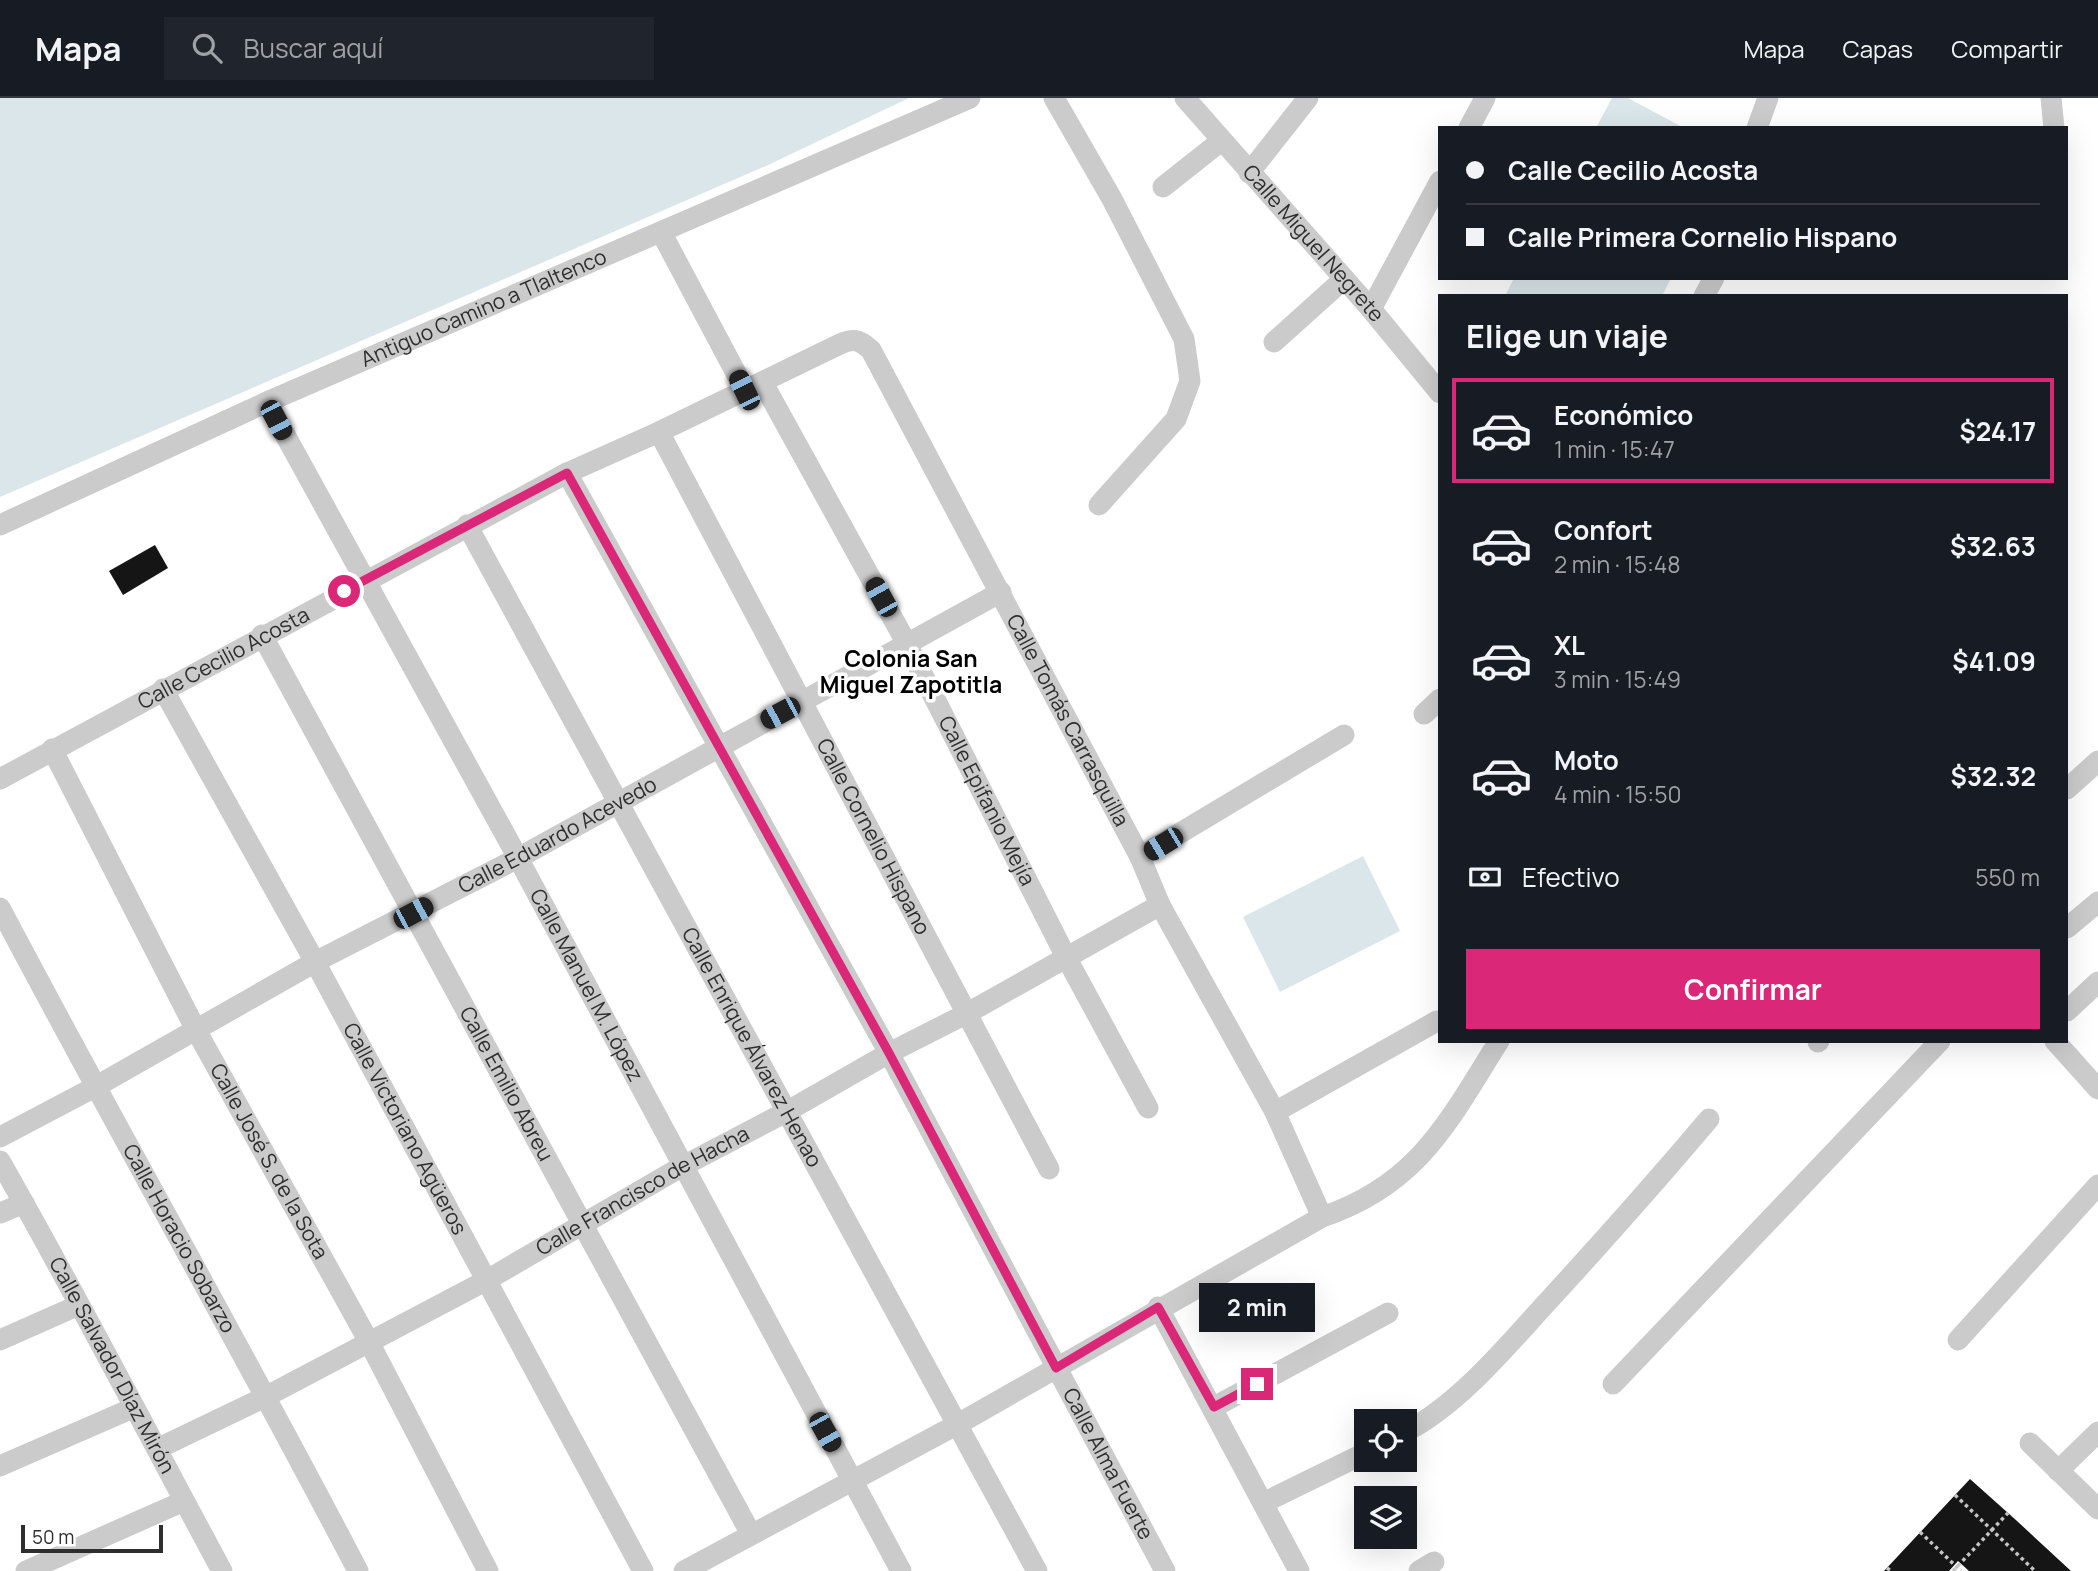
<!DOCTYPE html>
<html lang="es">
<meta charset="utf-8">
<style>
body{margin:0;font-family:Manrope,sans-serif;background:#20242c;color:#f1f3f6;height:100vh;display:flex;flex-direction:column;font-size:26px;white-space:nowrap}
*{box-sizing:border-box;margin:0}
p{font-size:23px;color:#9ea1a6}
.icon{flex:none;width:38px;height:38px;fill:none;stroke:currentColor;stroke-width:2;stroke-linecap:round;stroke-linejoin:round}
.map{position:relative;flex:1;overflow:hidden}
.panel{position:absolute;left:1438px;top:196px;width:630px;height:749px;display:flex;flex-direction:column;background:#171b24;border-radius:0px;box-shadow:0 7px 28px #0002}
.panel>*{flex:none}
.guide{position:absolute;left:1438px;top:28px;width:630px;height:154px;border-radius:0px;box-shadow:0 7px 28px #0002;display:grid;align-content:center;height:154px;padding:0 28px;background:#171b24}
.buttons{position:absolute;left:1354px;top:1311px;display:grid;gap:14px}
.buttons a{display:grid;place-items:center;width:63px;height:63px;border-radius:0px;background:#171b24;box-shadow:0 7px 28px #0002;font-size:35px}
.scale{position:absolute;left:21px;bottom:18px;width:142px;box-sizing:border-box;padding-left:7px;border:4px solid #2e2e2e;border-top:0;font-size:19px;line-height:24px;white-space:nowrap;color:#2e2e2e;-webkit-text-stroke:5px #fff;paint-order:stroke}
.end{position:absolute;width:32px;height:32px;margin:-16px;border:9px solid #db2777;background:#fff;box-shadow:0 0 0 4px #fff}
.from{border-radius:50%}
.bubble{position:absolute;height:49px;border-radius:0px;background:#171b24;box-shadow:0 7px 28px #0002;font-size:23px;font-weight:700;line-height:49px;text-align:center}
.car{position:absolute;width:21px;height:42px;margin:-21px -10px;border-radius:9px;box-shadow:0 0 5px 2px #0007;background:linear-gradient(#222 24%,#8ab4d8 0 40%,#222 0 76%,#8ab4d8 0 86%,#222 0)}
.guide b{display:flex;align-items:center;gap:24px;height:66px;font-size:26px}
.guide b+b{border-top:2px solid #363941}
.guide i{width:18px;height:18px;background:#f1f3f6}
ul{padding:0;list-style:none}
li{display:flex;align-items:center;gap:21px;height:105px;margin:0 14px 10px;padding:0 14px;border:4px solid transparent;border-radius:0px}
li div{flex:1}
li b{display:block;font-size:26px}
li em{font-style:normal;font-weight:700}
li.selected{border-color:#db2777}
li>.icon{width:63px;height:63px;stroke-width:1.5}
h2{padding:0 28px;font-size:32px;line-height:84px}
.pay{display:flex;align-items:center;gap:18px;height:77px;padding:0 28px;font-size:26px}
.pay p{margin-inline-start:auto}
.primary-button{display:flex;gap:14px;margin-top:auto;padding:14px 28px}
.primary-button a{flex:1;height:80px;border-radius:0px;background:#db2777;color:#fff;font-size:28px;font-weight:700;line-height:80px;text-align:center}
header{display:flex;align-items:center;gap:42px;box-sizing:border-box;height:98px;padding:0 35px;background:#171b24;border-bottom:2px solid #363941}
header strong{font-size:33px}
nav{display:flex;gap:38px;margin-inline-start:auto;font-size:24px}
.search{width:490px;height:63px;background:#20242c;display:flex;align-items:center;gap:18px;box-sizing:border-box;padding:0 24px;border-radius:0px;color:#9ea1a6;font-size:26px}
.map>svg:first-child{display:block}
.green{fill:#dbe6eb}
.building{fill:#151515}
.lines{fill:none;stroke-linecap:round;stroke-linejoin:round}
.path{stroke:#c5c5c5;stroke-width:3.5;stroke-dasharray:3.5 3.5;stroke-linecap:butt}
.minor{stroke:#cbcbcb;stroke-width:21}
.route{stroke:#db2777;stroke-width:9}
.labels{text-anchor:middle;stroke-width:7;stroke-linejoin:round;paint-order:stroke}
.street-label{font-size:21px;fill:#2e2e2e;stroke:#fff}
.neighbourhood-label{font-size:23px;font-weight:bold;fill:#000;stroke:#fff}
</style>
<header>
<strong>Mapa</strong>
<div class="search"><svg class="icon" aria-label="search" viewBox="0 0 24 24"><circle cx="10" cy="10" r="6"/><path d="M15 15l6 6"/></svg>Buscar aquí</div>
<nav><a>Mapa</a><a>Capas</a><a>Compartir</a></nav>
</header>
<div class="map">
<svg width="2098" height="1473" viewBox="0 0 2098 1473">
<rect width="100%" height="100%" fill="#fff"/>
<g class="green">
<path d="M0,0h909l-143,68 -766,331z"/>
<path d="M1612,0h16l56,30h-88z"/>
<path d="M1514,180h157l-9,18h-157z"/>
<path d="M1363,758l37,75 -120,61 -37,-75z"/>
</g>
<g class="building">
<path d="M155,447l13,23 -45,27 -14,-24z"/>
<path d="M1970,1381l47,42 54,50h-102l-11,-10 -9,10h-65z"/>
</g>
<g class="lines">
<g class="path">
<path d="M1955,1397l80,76"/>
<path d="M1920,1434l41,39"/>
<path d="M1887,1470l4,3"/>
<path d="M1953,1473l55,-58"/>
</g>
<g class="minor">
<path d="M1054,0l58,101 72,140 6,42 -14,38 -77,86"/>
<path id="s1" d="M1185,0l186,211 69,84"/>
<path d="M2051,0l3,30"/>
<path d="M1469,30l16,-30"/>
<path d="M1757,30l11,-30"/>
<path d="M1249,75l59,-75"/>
<path d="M1163,89l58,-46"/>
<path d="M661,134l84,158"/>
<path d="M1704,198l10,-18"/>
<path d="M1371,211l69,-128"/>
<path d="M1274,244l70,-63"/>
<path id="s2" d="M763,285l144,261 159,313 82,151"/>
<path id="s3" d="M267,304l251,456 383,713"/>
<path id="s4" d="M659,334l390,737"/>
<path id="s5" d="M567,375l322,580 276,518"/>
<path id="s6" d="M0,427l267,-123 703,-304"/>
<path id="s7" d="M467,427l570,1046"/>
<path id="s8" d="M262,537l489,899"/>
<path id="s9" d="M163,591l152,273 328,609"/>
<path d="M1424,616l16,-15"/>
<path id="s10" d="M52,651l144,281 172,310 120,231"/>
<path id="s11" d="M0,681l567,-306 92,-41 179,-87c15,-7 21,-6 33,5l269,507 20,48 115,207 47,105"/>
<path d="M2067,691l31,-28"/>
<path d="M1140,759l204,-122"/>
<path id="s12" d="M0,810c117,222 242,440 358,663"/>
<path d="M2067,830l31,-26"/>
<path d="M2067,913l31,-29"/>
<path d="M2055,943l43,48"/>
<path d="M1818,944l1,-1"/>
<path d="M1275,1014l162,-91"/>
<path id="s13" d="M0,1039l95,-50 220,-125 203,-104 483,-266"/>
<path id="s14" d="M0,1063c77,135 148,273 222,410"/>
<path d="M0,1115l24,-10"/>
<path d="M1158,1209l141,264"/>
<path d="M0,1242l79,-35"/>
<path d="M1958,1242l140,-155"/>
<path d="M1613,1286l327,-343"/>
<path d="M1214,1309l174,-94"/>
<path d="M1405,1334c50,-25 97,-80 134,-121 58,-63 115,-127 170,-192"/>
<path d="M2030,1345l68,66"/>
<path id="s15" d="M159,1350l108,-52 220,-116 194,-113 105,-55 103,-59 77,-39 194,-109"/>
<path d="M0,1368l133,-58"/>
<path d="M2058,1373l40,-39"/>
<path d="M1263,1405l104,-51"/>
<path d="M26,1473l158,-70"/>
<path d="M684,1473l274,-147 364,-207c96,-32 126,-95 177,-176"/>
<path d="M1419,1473l15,-9"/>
</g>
</g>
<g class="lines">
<path class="route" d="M344,493l223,-118 322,580 167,315 102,-61 56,100 43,-23"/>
</g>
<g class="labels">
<g class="street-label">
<text dy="7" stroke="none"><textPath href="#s1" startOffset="194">Calle Miguel Negrete</textPath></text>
<text dy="7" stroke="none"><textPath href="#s6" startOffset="530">Antiguo Camino a Tlaltenco</textPath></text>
<text dy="7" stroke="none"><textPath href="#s11" startOffset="254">Calle Cecilio Acosta</textPath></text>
<text dy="7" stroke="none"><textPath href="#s11" startOffset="1400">Calle Tomás Carrasquilla</textPath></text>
<text dy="7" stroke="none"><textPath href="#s2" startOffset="474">Calle Epifanio Mejía</textPath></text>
<text dy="7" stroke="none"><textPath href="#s13" startOffset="634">Calle Eduardo Acevedo</textPath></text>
<text dy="7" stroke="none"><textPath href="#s4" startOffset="458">Calle Cornelio Hispano</textPath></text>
<text dy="7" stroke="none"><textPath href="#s3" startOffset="665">Calle Manuel M. López</textPath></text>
<text dy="7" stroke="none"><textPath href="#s7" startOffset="595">Calle Enrique Álvarez Henao</textPath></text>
<text dy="7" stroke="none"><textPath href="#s8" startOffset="511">Calle Emilio Abreu</textPath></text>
<text dy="7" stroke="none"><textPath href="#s9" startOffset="502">Calle Victoriano Agüeros</textPath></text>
<text dy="7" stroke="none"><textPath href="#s10" startOffset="466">Calle José S. de la Sota</textPath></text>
<text dy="7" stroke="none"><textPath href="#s15" startOffset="548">Calle Francisco de Hacha</textPath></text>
<text dy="7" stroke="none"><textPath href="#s12" startOffset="376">Calle Horacio Sobarzo</textPath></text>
<text dy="7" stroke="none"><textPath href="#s14" startOffset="233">Calle Salvador Díaz Mirón</textPath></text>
<text dy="7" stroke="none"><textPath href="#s5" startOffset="1129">Calle Alma Fuerte</textPath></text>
</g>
<g class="neighbourhood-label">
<text x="911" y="569">Colonia San<tspan x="911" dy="26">Miguel Zapotitla</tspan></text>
</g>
</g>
</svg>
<div class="buttons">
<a><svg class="icon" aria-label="locate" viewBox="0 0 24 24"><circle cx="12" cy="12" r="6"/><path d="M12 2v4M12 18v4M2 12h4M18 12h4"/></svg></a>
<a><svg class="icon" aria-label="layers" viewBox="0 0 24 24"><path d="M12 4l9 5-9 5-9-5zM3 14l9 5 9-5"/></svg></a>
</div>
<div class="scale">50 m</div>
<i class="end from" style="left:344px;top:493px"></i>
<i class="end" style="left:1257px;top:1286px"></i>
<div class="bubble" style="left:1199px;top:1185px;width:116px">2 min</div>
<i class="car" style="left:744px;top:292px;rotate:334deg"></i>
<i class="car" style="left:276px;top:322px;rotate:152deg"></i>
<i class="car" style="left:881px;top:499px;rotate:331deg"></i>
<i class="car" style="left:780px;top:615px;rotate:242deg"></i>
<i class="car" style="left:1163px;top:746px;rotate:239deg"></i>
<i class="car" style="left:413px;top:815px;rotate:62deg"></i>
<i class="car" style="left:825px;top:1334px;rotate:151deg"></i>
<div class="guide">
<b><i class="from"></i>Calle Cecilio Acosta</b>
<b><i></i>Calle Primera Cornelio Hispano</b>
</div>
<section class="panel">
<h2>Elige un viaje</h2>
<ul>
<li class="selected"><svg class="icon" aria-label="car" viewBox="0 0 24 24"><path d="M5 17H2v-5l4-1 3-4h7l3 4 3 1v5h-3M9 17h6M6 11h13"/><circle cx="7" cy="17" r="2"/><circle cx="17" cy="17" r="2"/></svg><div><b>Económico</b><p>1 min · 15:47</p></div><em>$24.17</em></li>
<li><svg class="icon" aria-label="car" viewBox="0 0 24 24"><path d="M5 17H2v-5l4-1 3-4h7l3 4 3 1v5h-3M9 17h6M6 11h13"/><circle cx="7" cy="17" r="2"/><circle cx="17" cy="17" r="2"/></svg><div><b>Confort</b><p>2 min · 15:48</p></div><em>$32.63</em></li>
<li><svg class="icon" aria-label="car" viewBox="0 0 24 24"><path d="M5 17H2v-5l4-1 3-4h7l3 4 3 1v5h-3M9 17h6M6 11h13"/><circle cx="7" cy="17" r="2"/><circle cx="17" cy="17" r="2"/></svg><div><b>XL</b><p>3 min · 15:49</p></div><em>$41.09</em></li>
<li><svg class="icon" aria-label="car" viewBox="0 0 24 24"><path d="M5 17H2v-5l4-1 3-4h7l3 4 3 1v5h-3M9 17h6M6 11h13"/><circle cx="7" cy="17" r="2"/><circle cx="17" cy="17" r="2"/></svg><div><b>Moto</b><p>4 min · 15:50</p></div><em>$32.32</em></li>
</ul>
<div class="pay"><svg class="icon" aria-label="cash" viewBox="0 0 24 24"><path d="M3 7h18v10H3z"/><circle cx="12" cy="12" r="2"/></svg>Efectivo<p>550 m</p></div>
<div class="primary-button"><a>Confirmar</a></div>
</section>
</div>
